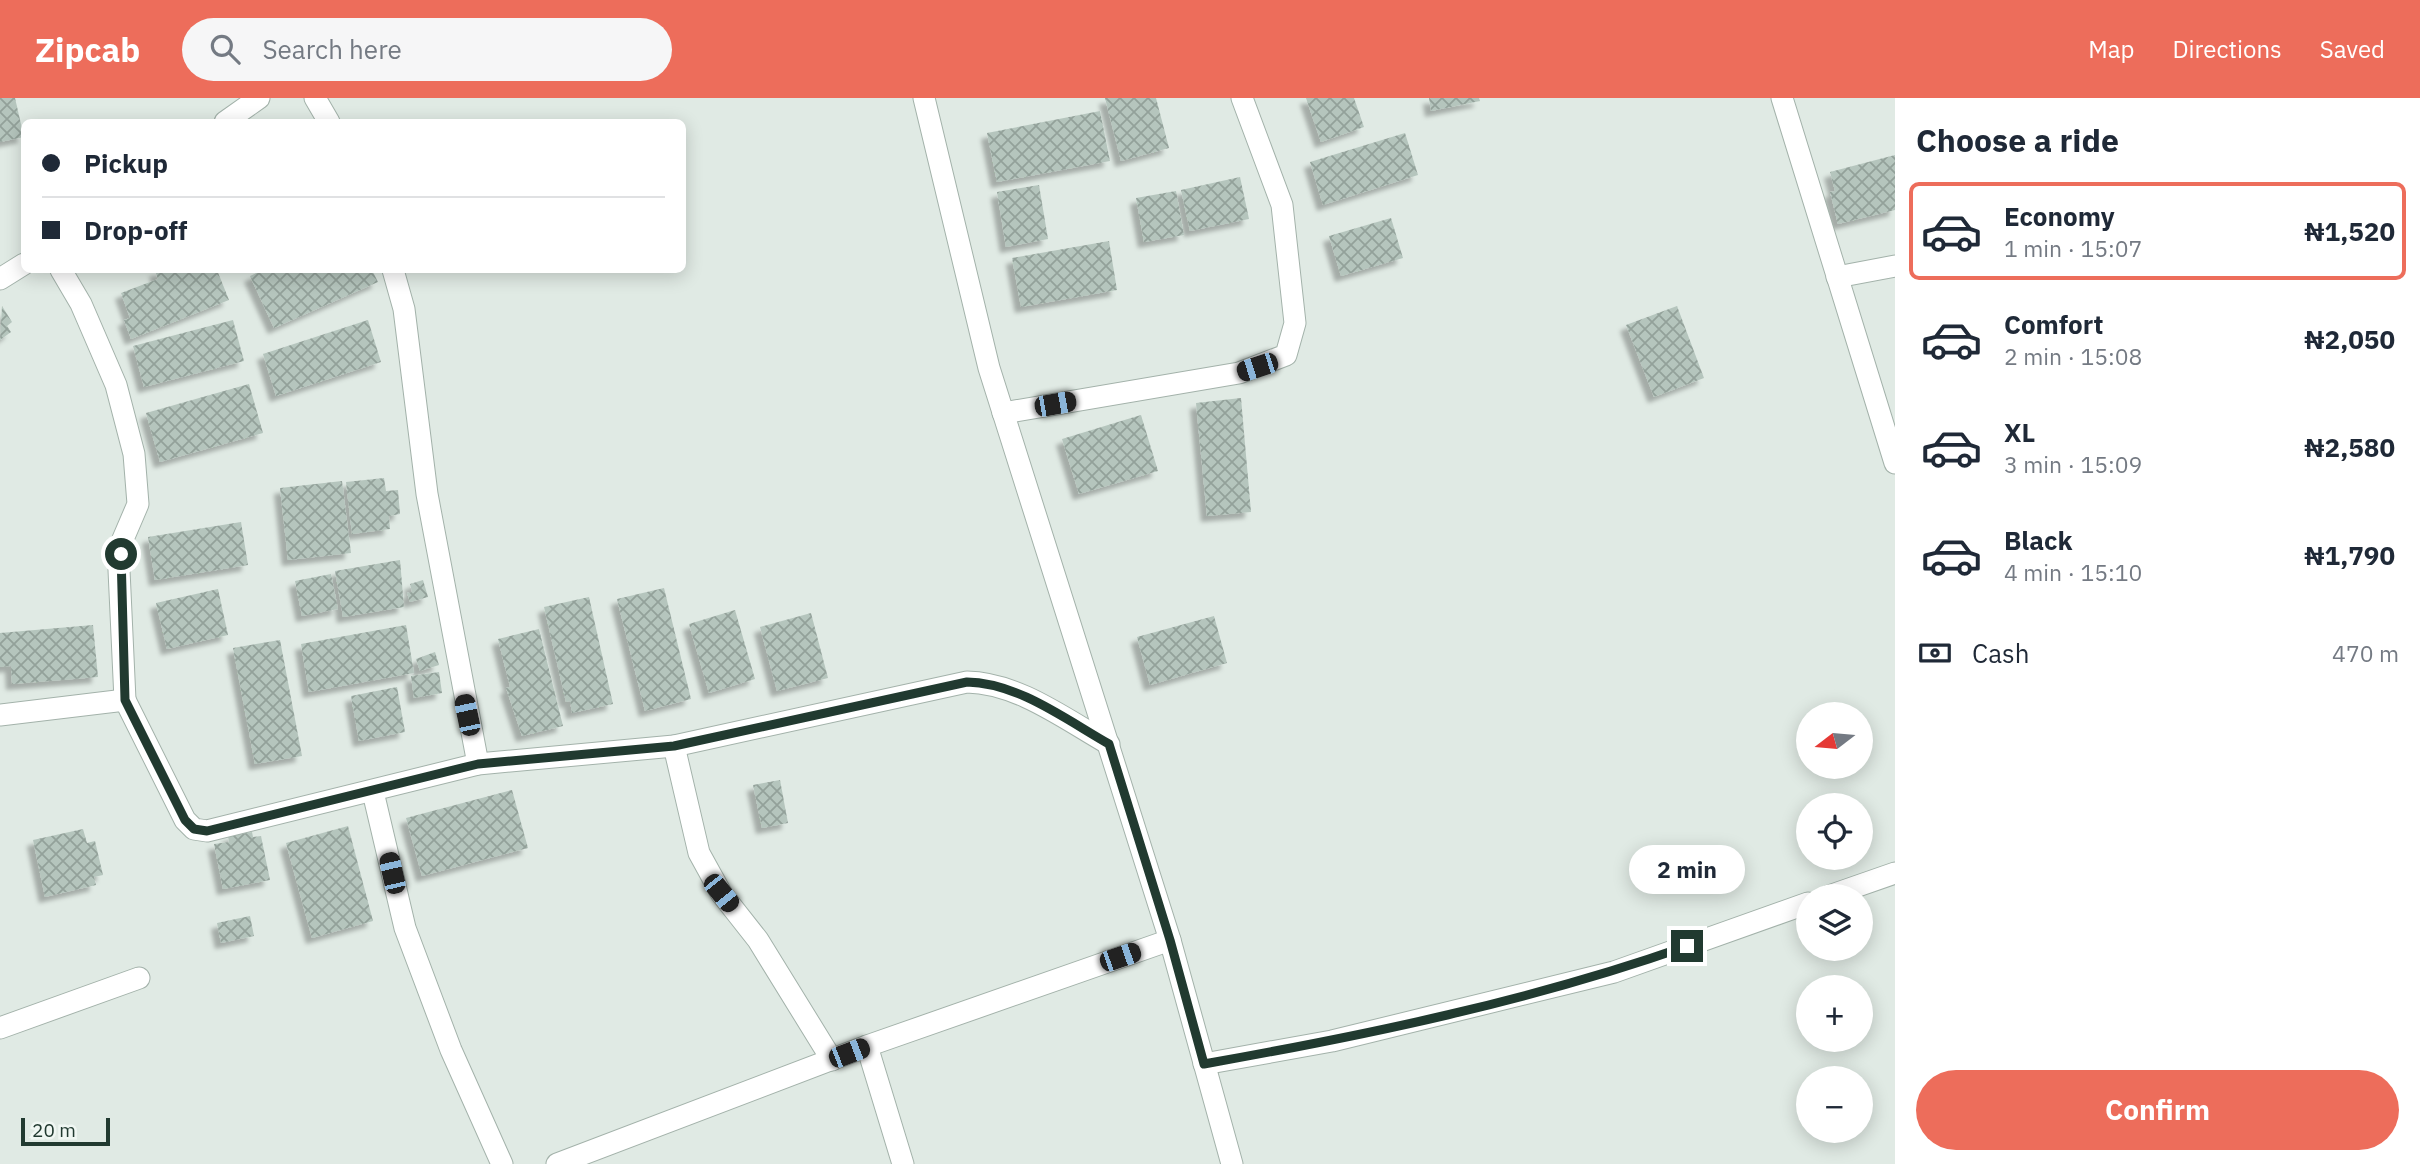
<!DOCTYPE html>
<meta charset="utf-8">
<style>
body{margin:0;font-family:"IBM Plex Sans",sans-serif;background:#f6f6f7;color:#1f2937;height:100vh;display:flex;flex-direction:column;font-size:26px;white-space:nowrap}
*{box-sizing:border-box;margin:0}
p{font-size:23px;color:#747a83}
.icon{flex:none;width:38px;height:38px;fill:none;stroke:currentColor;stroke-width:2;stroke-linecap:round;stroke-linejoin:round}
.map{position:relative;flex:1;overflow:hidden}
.drawer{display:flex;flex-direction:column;background:#fff;width:525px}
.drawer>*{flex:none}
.hud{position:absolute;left:21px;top:21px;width:665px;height:154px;border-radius:10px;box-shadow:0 4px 18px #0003;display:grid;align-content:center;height:154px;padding:0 21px;background:#fff}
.needle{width:46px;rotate:254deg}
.buttons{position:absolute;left:1796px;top:604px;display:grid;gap:14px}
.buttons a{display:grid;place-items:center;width:77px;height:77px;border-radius:50%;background:#fff;box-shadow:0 4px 18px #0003;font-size:35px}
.scale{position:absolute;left:21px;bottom:18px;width:89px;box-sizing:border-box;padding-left:7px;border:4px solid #213a30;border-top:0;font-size:19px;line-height:24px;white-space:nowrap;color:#213a30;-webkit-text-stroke:5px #f0f7f3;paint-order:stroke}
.end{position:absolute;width:32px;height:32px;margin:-16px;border:9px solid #213a30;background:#fff;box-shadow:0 0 0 4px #fff}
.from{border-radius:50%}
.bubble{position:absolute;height:49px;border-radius:24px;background:#fff;box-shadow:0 4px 18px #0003;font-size:23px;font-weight:700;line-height:49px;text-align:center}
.car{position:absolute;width:21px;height:42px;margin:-21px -10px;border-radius:9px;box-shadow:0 0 5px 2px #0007;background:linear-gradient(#222 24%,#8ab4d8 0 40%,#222 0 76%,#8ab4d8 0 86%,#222 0)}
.hud b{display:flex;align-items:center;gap:24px;height:66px;font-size:26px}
.hud b+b{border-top:2px solid #e0e1e3}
.hud i{width:18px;height:18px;background:#1f2937}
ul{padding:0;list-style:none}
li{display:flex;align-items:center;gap:21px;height:98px;margin:0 14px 10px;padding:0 7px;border:4px solid transparent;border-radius:10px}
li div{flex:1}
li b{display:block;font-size:26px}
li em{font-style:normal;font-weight:700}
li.selected{border-color:#ed6d5b}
li>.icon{width:63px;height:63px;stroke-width:1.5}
h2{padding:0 21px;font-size:32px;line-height:84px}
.pay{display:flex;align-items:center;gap:18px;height:77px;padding:0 21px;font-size:26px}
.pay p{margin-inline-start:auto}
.primary-button{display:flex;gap:14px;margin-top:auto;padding:14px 21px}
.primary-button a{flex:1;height:80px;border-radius:42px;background:#ed6d5b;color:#fff;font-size:28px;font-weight:700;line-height:80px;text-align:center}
header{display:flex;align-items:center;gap:42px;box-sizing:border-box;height:98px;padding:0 35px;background:#ed6d5b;color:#fff}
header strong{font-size:33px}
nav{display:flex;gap:38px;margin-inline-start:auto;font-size:24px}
.search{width:490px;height:63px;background:#f6f6f7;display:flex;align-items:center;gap:18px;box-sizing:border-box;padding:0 24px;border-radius:38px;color:#747a83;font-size:26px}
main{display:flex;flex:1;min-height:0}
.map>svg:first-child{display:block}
.building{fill:url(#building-cross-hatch);filter:url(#shadow)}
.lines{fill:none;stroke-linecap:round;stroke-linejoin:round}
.minor-casing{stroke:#a3b2aa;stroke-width:23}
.minor{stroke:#fff;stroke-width:21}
.route{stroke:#213a30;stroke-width:9}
</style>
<header>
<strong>Zipcab</strong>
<div class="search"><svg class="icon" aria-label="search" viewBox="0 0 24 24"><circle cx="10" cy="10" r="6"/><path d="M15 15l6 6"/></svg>Search here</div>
<nav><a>Map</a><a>Directions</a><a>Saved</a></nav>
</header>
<main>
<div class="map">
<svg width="1895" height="1066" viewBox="0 0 1895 1066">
<defs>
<pattern id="building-cross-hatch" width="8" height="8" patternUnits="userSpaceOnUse" patternTransform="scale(1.75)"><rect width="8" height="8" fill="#b5c5bd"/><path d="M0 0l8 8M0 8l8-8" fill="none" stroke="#93a19a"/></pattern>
<filter id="shadow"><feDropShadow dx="-6" dy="6" stdDeviation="2" flood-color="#0004"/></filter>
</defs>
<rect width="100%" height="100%" fill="#e0eae4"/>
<g class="building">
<path d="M0,0h15l9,39 -24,5z"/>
<path d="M1105,0h51l13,50 -48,13z"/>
<path d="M1306,0h48l10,29 -43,15z"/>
<path d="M1429,0h50l1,3 -49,10z"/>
<path d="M1100,13l10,50 -113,21 -10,-49z"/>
<path d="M1405,35l13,42 -95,30 -13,-43z"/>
<path d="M1895,57v55l-57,14 -8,-32 5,-1 -5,-19z"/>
<path d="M1240,79l9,42 -59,12 -9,-41z"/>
<path d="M1039,87l9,54 -42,8 -9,-55z"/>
<path d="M1176,93l8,44 -40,7 -8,-44z"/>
<path d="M1391,120l12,40 -62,18 -12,-40z"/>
<path d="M1109,143l8,49 -96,17 -9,-49z"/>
<path d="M158,172h59l12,30 -98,39 -7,-19 6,-2 -9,-25 37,-14 -3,-8z"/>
<path d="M263,172h109l6,12 -104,46 -24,-52z"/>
<path d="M2,208l10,16 -5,4 4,6 -11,8z"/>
<path d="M1677,208l27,72 -50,19 -28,-72z"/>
<path d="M233,222l11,41 -100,26 -11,-41z"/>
<path d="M368,222l13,42 -105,34 -13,-42z"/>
<path d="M249,286l14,49 -103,29 -14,-49z"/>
<path d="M1241,300l10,114 -44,4 -11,-113z"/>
<path d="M1141,317l17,56 -79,23 -17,-55z"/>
<path d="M384,380l2,13 12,-1 2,24 -11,2 1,13 -38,5 -6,-52z"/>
<path d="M342,383l9,72 -63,7 -8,-72z"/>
<path d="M241,424l7,43 -93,15 -7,-43z"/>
<path d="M400,462l4,47 -61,10 -8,-46z"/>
<path d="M331,476l7,35 -36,7 -7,-35z"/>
<path d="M423,482l5,17 -18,5 -3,-9 5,-1 -2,-8z"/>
<path d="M664,490l27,111 -46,12 -28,-112z"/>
<path d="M218,491l10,46 -61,14 -11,-46z"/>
<path d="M589,499l24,107 -41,9 -2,-12 -4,1 -22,-95z"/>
<path d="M735,512l20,69 -46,14 -20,-69z"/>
<path d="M811,515l17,65 -51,13 -17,-64z"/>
<path d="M1214,518l13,47 -77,22 -13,-48z"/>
<path d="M93,527l5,52 -86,7 -1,-18 -11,1v-34z"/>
<path d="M406,527l8,48 -105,19 -8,-48z"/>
<path d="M539,531l24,97 -41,10 -16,-48 4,-1 -12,-48z"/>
<path d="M280,542l22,116 -47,8 -22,-116z"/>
<path d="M435,554l4,13 -19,6 -4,-12z"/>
<path d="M439,574l3,21 -28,5 -3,-22z"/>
<path d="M397,589l8,45 -46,9 -8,-45z"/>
<path d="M780,682l8,43 -26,5 -9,-43z"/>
<path d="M512,692l16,58 -106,28 -16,-58z"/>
<path d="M348,728l25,95 -61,17 -26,-95z"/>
<path d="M83,731l4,14 8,-2 8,34 -9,2 2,8 -51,12 -12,-57z"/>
<path d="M252,734l1,5 8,-1 9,44 -47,9 -9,-45 15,-2 -1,-6z"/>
<path d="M250,818l4,20 -33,7 -4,-20z"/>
</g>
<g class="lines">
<g class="minor-casing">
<g id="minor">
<path d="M315,0l14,24"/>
<path d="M924,0l65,270 181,572 62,224"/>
<path d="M1782,0l113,365"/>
<path d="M225,24l34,-24"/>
<path d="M61,172l20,34 35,81 18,69 4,50 -15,35 -4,31 6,130"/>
<path d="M393,172l11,39 23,185 51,270"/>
<path d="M1837,179l58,-11"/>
<path d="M0,181l24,-15"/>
<path d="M1003,315l236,-40 47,-18 9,-32 -13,-118 -40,-107"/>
<path d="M0,617l125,-15 60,120 9,9 13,2 271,-67 196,-18 293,-64c51,1 98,37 142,62"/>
<path d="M674,648l25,107 22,40 37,47 74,120"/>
<path d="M373,694l32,136 46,122 51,114"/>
<path d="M1829,798l66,-23"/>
<path d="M0,930l139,-50"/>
<path d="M867,948l36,118"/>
<path d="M1204,966l128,-23 282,-69 194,-69"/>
<path d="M557,1066l310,-118 303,-106"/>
</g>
</g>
<use href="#minor" class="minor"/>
</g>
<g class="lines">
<path class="route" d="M121,456l4,146 60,120 9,9 13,2 271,-67 196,-18 293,-64c51,1 98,37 142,62l61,196 34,124c163,-29 327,-63 483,-118"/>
</g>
</svg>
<div class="buttons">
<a><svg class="needle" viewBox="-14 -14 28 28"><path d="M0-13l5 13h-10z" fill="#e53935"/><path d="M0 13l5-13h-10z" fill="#747a83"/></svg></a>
<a><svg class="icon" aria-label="locate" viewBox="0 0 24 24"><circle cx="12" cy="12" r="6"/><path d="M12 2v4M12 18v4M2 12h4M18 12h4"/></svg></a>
<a><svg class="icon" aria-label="layers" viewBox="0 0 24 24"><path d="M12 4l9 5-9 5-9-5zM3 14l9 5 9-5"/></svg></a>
<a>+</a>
<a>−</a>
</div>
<div class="scale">20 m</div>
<i class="end from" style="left:121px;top:456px"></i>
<i class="end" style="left:1687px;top:848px"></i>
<div class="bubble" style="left:1629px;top:747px;width:116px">2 min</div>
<i class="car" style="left:1257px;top:269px;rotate:252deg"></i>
<i class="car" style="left:1055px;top:306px;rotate:80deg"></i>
<i class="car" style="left:467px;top:617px;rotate:348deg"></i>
<i class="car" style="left:392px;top:775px;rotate:347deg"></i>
<i class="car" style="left:721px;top:795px;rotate:141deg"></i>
<i class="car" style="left:1120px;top:859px;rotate:71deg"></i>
<i class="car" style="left:849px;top:955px;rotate:69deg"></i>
<div class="hud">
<b><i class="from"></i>Pickup</b>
<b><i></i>Drop-off</b>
</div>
</div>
<section class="drawer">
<h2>Choose a ride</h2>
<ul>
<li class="selected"><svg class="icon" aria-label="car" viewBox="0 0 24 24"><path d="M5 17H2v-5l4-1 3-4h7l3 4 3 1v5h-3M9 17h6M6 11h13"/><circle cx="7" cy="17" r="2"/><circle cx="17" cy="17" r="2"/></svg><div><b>Economy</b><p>1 min · 15:07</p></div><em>₦1,520</em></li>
<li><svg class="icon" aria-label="car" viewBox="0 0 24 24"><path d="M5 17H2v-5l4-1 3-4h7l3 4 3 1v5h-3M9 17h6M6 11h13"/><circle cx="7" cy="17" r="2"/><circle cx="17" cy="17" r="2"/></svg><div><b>Comfort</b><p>2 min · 15:08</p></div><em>₦2,050</em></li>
<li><svg class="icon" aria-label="car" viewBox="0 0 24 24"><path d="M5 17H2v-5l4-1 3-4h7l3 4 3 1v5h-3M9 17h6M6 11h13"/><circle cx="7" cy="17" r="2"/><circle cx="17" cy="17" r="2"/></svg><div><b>XL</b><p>3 min · 15:09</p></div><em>₦2,580</em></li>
<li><svg class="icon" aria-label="car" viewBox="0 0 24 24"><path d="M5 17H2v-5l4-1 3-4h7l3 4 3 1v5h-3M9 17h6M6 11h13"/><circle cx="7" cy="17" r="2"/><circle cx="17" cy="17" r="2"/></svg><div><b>Black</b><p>4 min · 15:10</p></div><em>₦1,790</em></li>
</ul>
<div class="pay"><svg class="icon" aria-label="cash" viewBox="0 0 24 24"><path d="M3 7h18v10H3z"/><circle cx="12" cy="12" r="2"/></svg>Cash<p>470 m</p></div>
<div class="primary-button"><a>Confirm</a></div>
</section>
</main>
